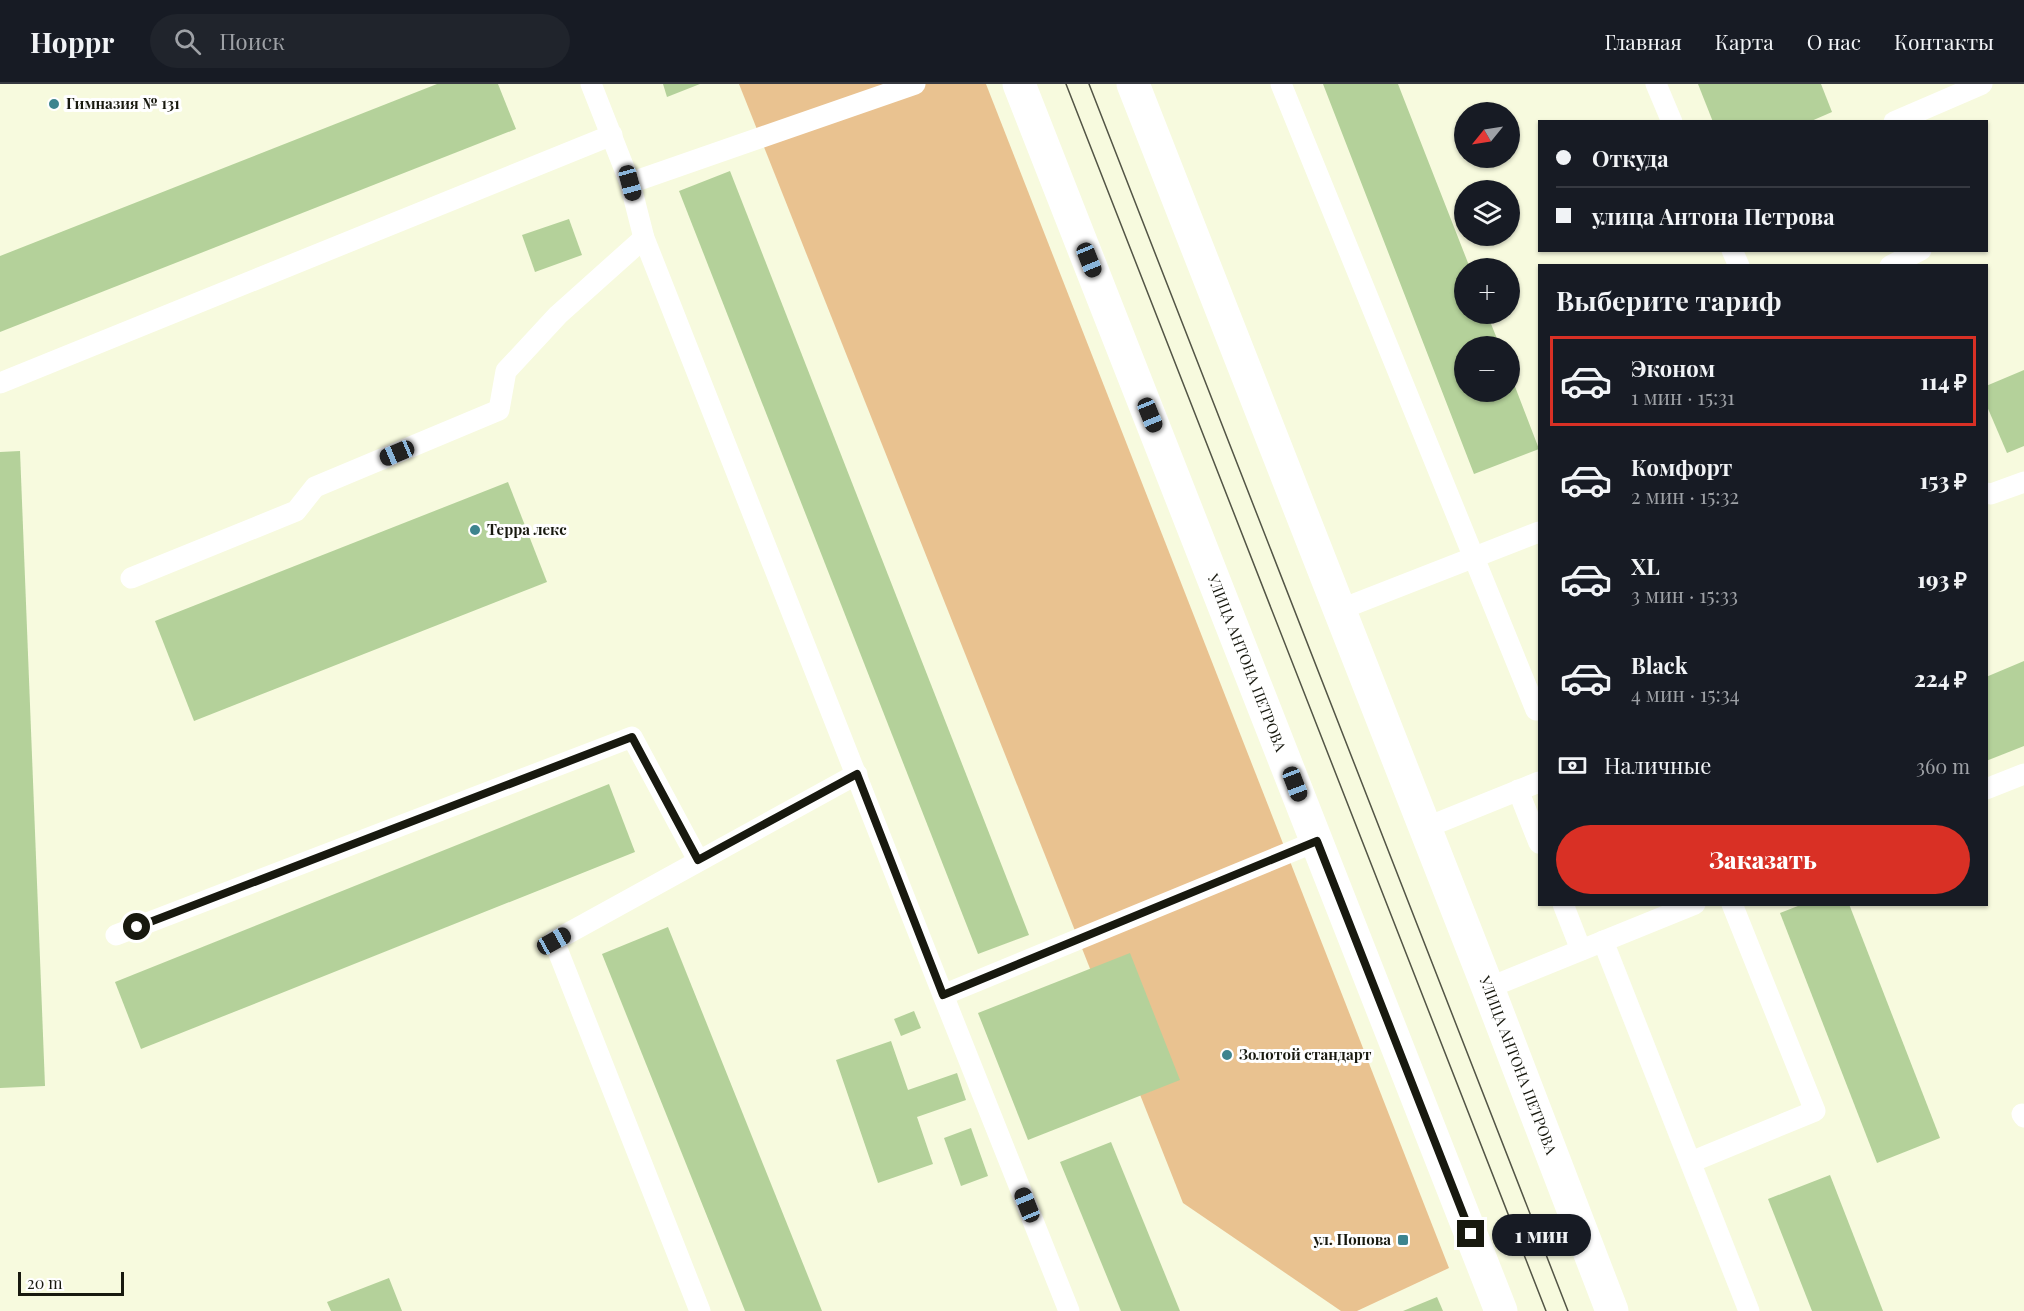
<!DOCTYPE html>
<html lang="ru">
<meta charset="utf-8">
<style>
body{margin:0;font-family:"Playfair Display",serif;background:#20242c;color:#f1f3f6;height:100vh;display:flex;flex-direction:column;font-size:22px;white-space:nowrap}
*{box-sizing:border-box;margin:0}
p{font-size:20px;color:#9ea1a6}
.icon{flex:none;width:33px;height:33px;fill:none;stroke:currentColor;stroke-width:2;stroke-linecap:round;stroke-linejoin:round}
.map{position:relative;flex:1;overflow:hidden}
.side{position:absolute;left:1538px;top:180px;width:450px;height:642px;display:flex;flex-direction:column;background:#171b24;border-radius:0px;box-shadow:0 2px 4px #0004}
.side>*{flex:none}
.guide{position:absolute;left:1538px;top:36px;width:450px;height:132px;border-radius:0px;box-shadow:0 2px 4px #0004;display:grid;align-content:center;height:132px;padding:0 18px;background:#171b24}
.needle{width:39px;rotate:240deg}
.tools{position:absolute;left:1454px;top:18px;display:grid;gap:12px}
.tools a{display:grid;place-items:center;width:66px;height:66px;border-radius:50%;background:#171b24;box-shadow:0 2px 4px #0004;font-size:30px}
.scale{position:absolute;left:18px;bottom:15px;width:106px;box-sizing:border-box;padding-left:6px;border:3px solid #18190f;border-top:0;font-size:16px;line-height:21px;white-space:nowrap;color:#18190f;-webkit-text-stroke:4px #fff;paint-order:stroke}
.end{position:absolute;width:27px;height:27px;margin:-14px;border:8px solid #18190f;background:#fff;box-shadow:0 0 0 3px #fff}
.from{border-radius:50%}
.bubble{position:absolute;height:42px;border-radius:21px;background:#171b24;box-shadow:0 2px 4px #0004;font-size:20px;font-weight:800;line-height:42px;text-align:center}
.car{position:absolute;width:18px;height:36px;margin:-18px -9px;border-radius:8px;box-shadow:0 0 4px 2px #0007;background:linear-gradient(#222 24%,#8ab4d8 0 40%,#222 0 76%,#8ab4d8 0 86%,#222 0)}
.guide b{display:flex;align-items:center;gap:21px;height:57px;font-size:22px}
.guide b+b{border-top:2px solid #363941}
.guide i{width:15px;height:15px;background:#f1f3f6}
ul{padding:0;list-style:none}
li{display:flex;align-items:center;gap:18px;height:90px;margin:0 12px 9px;padding:0 6px;border:3px solid transparent;border-radius:0px}
li div{flex:1}
li b{display:block;font-size:22px}
li em{font-style:normal;font-weight:800}
li.on{border-color:#d93025}
li>.icon{width:54px;height:54px;stroke-width:1.5}
h2{padding:0 18px;font-size:27px;line-height:72px}
.pay{display:flex;align-items:center;gap:15px;height:66px;padding:0 18px;font-size:22px}
.pay p{margin-inline-start:auto}
.button{display:flex;gap:12px;margin-top:auto;padding:12px 18px}
.button a{flex:1;height:69px;border-radius:36px;background:#d93025;color:#fff;font-size:24px;font-weight:800;line-height:69px;text-align:center}
header{display:flex;align-items:center;gap:36px;box-sizing:border-box;height:84px;padding:0 30px;background:#171b24;border-bottom:2px solid #363941}
header strong{font-size:28px}
nav{display:flex;gap:33px;margin-inline-start:auto;font-size:21px}
.search{width:420px;height:54px;background:#20242c;display:flex;align-items:center;gap:15px;box-sizing:border-box;padding:0 21px;border-radius:33px;color:#9ea1a6;font-size:22px}
.map>svg:first-child{display:block}
.green{fill:#e9c290}
.building{fill:#b4d19a}
.lines{fill:none;stroke-linecap:round;stroke-linejoin:round}
.lane{stroke:#fff;stroke-width:21}
.secondary{stroke:#fff;stroke-width:33}
.tram{stroke:#535546;stroke-width:1.5}
.route{stroke:#18190f;stroke-width:8}
.poi-dot{fill:#3d848e;stroke:#fff;stroke-width:2}
.labels{text-anchor:middle;stroke-width:6;stroke-linejoin:round;paint-order:stroke}
.poi-label{font-size:15px;font-weight:bold;fill:#18190f;stroke:#fff;text-anchor:start}
.street-label{font-size:15px;fill:#18190f;stroke:#fff}
</style>
<header>
<strong>Hoppr</strong>
<div class="search"><svg class="icon" aria-label="search" viewBox="0 0 24 24"><circle cx="10" cy="10" r="6"/><path d="M15 15l6 6"/></svg>Поиск</div>
<nav><a>Главная</a><a>Карта</a><a>О нас</a><a>Контакты</a></nav>
</header>
<div class="map">
<svg width="2024" height="1227" viewBox="0 0 2024 1227">
<rect width="100%" height="100%" fill="#f7fade"/>
<path class="green" d="M739,0h247l463,1184 -92,43h-16l-158,-108z"/>
<g class="building">
<path d="M437,0h61l18,45 -516,203v-76z"/>
<path d="M663,0h37l-33,13z"/>
<path d="M1323,0h75l72,184h-6v46h23l13,32h-36v46h45v-21l30,78 -65,25z"/>
<path d="M1698,0h123l11,28 -23,10h-96z"/>
<path d="M730,87l299,764 -51,19 -299,-763z"/>
<path d="M569,135l13,36 -47,17 -13,-37z"/>
<path d="M2024,286v76l-17,7 -21,-49v-18z"/>
<path d="M20,367l25,635 -45,2v-636z"/>
<path d="M508,398l39,100 -353,139 -39,-100z"/>
<path d="M2024,577v85l-38,15v-84z"/>
<path d="M609,700l26,68 -494,197 -26,-67z"/>
<path d="M1803,820h46l91,234 -63,25 -97,-250z"/>
<path d="M668,843l154,384h-77l-143,-357z"/>
<path d="M1130,869l50,127 -152,60 -50,-127z"/>
<path d="M914,927l7,17 -20,8 -7,-17z"/>
<path d="M891,957l17,49 49,-17 9,27 -49,17 16,47 -55,19 -42,-123z"/>
<path d="M971,1044l17,48 -27,10 -17,-48z"/>
<path d="M1111,1058l69,169h-59l-61,-149z"/>
<path d="M1830,1091l53,136h-71l-44,-112z"/>
<path d="M389,1194l13,33h-71l-4,-9z"/>
<path d="M1437,1213l6,14h-40z"/>
</g>
<g class="lines">
<g class="lane">
<path d="M591,0l39,99 14,55 299,757"/>
<path d="M1281,0l255,626 3,-1"/>
<path d="M1656,0l16,38"/>
<path d="M1894,38l88,-38"/>
<path d="M630,99l285,-99"/>
<path d="M1732,166l7,16"/>
<path d="M1890,182l31,-16"/>
<path d="M0,299l612,-248"/>
<path d="M1986,409l5,1 33,-12"/>
<path d="M131,494l165,-67 19,-24 184,-77 7,-39 52,-56 86,-77"/>
<path d="M1339,526l200,-78"/>
<path d="M1986,705l38,-15"/>
<path d="M1518,706l21,53"/>
<path d="M1425,744l114,-46"/>
<path d="M1563,820l18,46"/>
<path d="M116,851l516,-198 66,123"/>
<path d="M1603,857l146,370"/>
<path d="M1488,904l207,-84"/>
<path d="M2022,1030l2,3"/>
<path d="M1691,1078l124,-51 -83,-207"/>
<path d="M700,1227l-146,-370 303,-167"/>
<path d="M1069,1227l-126,-316 374,-154"/>
</g>
<g class="secondary">
<path id="s1" d="M1019,0l482,1227"/>
<path id="s2" d="M1133,0l355,904 124,323"/>
</g>
<g class="tram">
<path d="M1066,0l480,1227"/>
<path d="M1089,0l479,1227"/>
</g>
</g>
<g class="lines">
<path class="route" d="M137,843l495,-190 66,123 159,-86 86,221 374,-154 154,393"/>
</g>
<g class="poi-dot">
<circle cx="54" cy="20" r="6"/>
<circle cx="475" cy="446" r="6"/>
<circle cx="1227" cy="971" r="6"/>
<rect x="1397" y="1150" width="12" height="12" rx="3"/>
</g>
<g class="labels">
<g class="poi-label">
<text x="66" y="25">Гимназия № 131</text>
<text x="487" y="451">Терра лекс</text>
<text x="1239" y="976">Золотой стандарт</text>
<text x="1391" y="1161" text-anchor="end">ул. Попова</text>
</g>
<g class="street-label">
<text dy="5" stroke="none"><textPath href="#s1" startOffset="622">УЛИЦА АНТОНА ПЕТРОВА</textPath></text>
<text dy="5" stroke="none"><textPath href="#s2" startOffset="1054">УЛИЦА АНТОНА ПЕТРОВА</textPath></text>
</g>
</g>
</svg>
<div class="tools">
<a><svg class="needle" viewBox="-14 -14 28 28"><path d="M0-13l5 13h-10z" fill="#e53935"/><path d="M0 13l5-13h-10z" fill="#9ea1a6"/></svg></a>
<a><svg class="icon" aria-label="layers" viewBox="0 0 24 24"><path d="M12 4l9 5-9 5-9-5zM3 14l9 5 9-5"/></svg></a>
<a>+</a>
<a>−</a>
</div>
<div class="scale">20 m</div>
<i class="end from" style="left:137px;top:843px"></i>
<i class="end" style="left:1471px;top:1150px"></i>
<div class="bubble" style="left:1492px;top:1130px;width:99px">1 мин</div>
<i class="car" style="left:630px;top:99px;rotate:165deg"></i>
<i class="car" style="left:1089px;top:176px;rotate:158deg"></i>
<i class="car" style="left:1150px;top:331px;rotate:158deg"></i>
<i class="car" style="left:397px;top:369px;rotate:247deg"></i>
<i class="car" style="left:1295px;top:700px;rotate:159deg"></i>
<i class="car" style="left:554px;top:857px;rotate:61deg"></i>
<i class="car" style="left:1027px;top:1121px;rotate:338deg"></i>
<div class="guide">
<b><i class="from"></i>Откуда</b>
<b><i></i>улица Антона Петрова</b>
</div>
<section class="side">
<h2>Выберите тариф</h2>
<ul>
<li class="on"><svg class="icon" aria-label="car" viewBox="0 0 24 24"><path d="M5 17H2v-5l4-1 3-4h7l3 4 3 1v5h-3M9 17h6M6 11h13"/><circle cx="7" cy="17" r="2"/><circle cx="17" cy="17" r="2"/></svg><div><b>Эконом</b><p>1 мин · 15:31</p></div><em>114 ₽</em></li>
<li><svg class="icon" aria-label="car" viewBox="0 0 24 24"><path d="M5 17H2v-5l4-1 3-4h7l3 4 3 1v5h-3M9 17h6M6 11h13"/><circle cx="7" cy="17" r="2"/><circle cx="17" cy="17" r="2"/></svg><div><b>Комфорт</b><p>2 мин · 15:32</p></div><em>153 ₽</em></li>
<li><svg class="icon" aria-label="car" viewBox="0 0 24 24"><path d="M5 17H2v-5l4-1 3-4h7l3 4 3 1v5h-3M9 17h6M6 11h13"/><circle cx="7" cy="17" r="2"/><circle cx="17" cy="17" r="2"/></svg><div><b>XL</b><p>3 мин · 15:33</p></div><em>193 ₽</em></li>
<li><svg class="icon" aria-label="car" viewBox="0 0 24 24"><path d="M5 17H2v-5l4-1 3-4h7l3 4 3 1v5h-3M9 17h6M6 11h13"/><circle cx="7" cy="17" r="2"/><circle cx="17" cy="17" r="2"/></svg><div><b>Black</b><p>4 мин · 15:34</p></div><em>224 ₽</em></li>
</ul>
<div class="pay"><svg class="icon" aria-label="cash" viewBox="0 0 24 24"><path d="M3 7h18v10H3z"/><circle cx="12" cy="12" r="2"/></svg>Наличные<p>360 m</p></div>
<div class="button"><a>Заказать</a></div>
</section>
</div>
